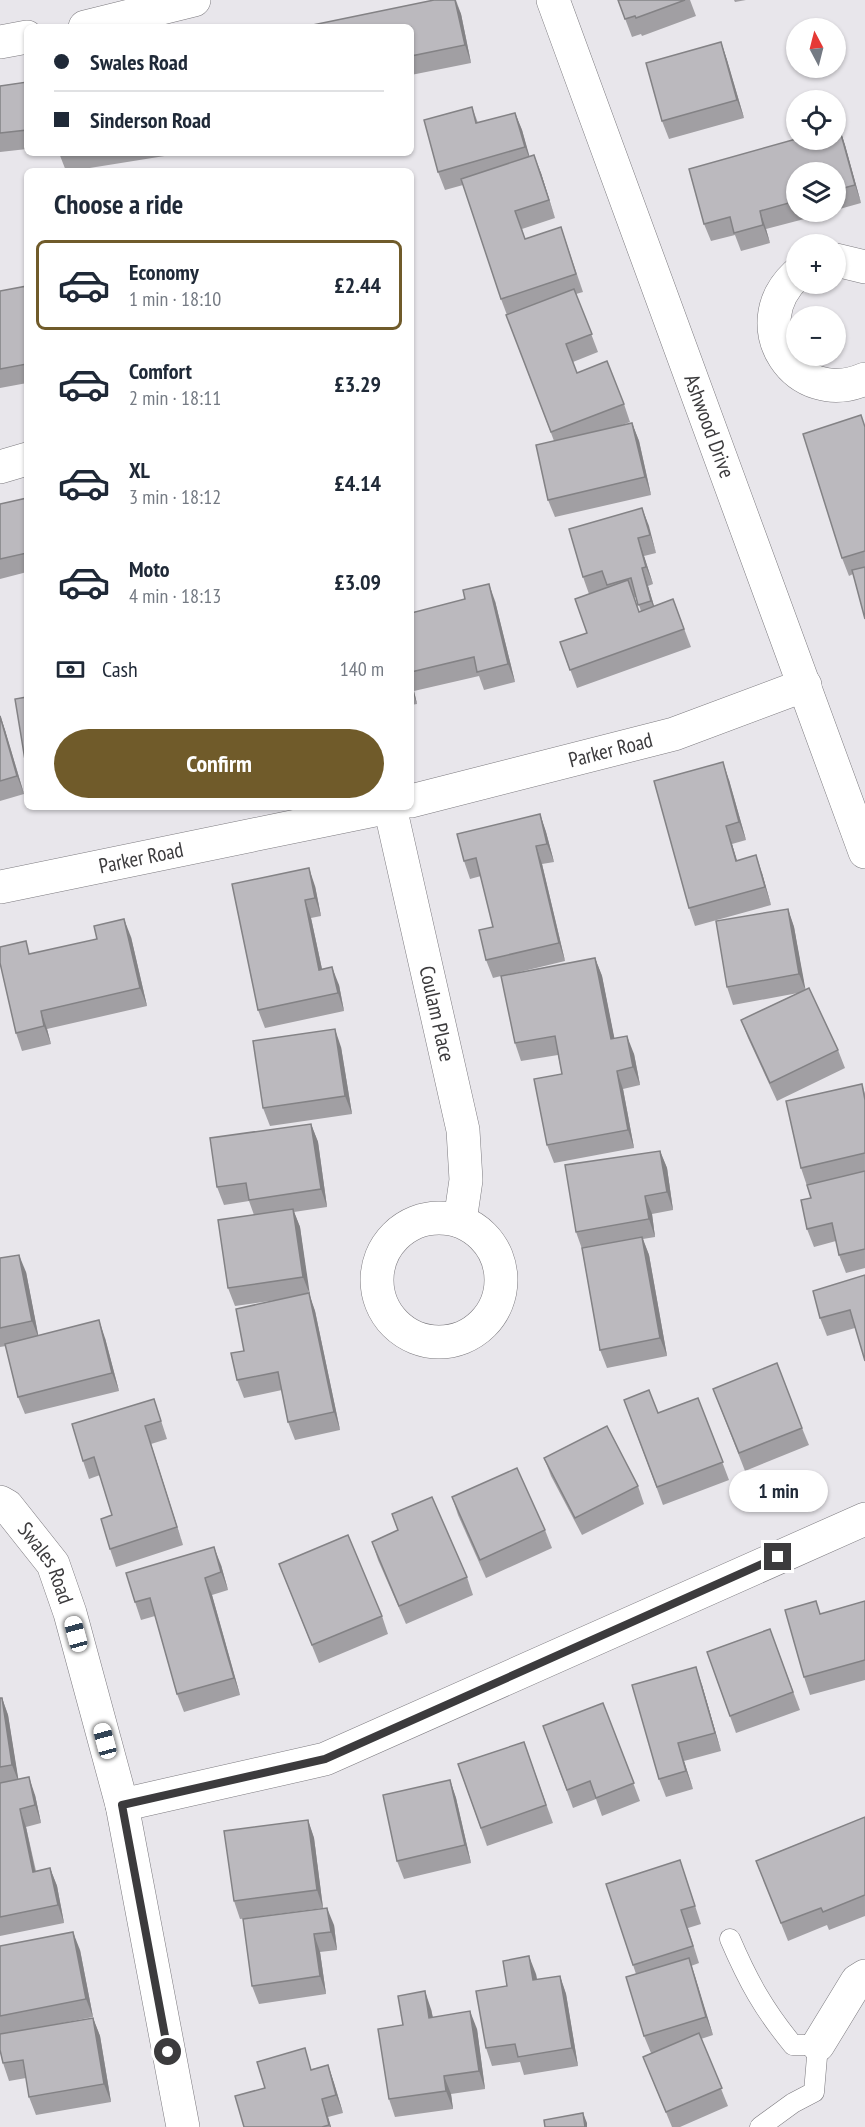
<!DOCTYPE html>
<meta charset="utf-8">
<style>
body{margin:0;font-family:"PT Sans Narrow",sans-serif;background:#f6f6f7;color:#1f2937;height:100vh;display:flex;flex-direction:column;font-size:22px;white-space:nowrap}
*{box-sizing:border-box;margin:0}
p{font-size:20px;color:#747a83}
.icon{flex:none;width:33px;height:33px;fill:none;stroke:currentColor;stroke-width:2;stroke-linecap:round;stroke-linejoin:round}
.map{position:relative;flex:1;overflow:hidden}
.side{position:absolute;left:24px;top:168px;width:390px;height:642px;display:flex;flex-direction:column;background:#fff;border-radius:9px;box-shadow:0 2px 4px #0004}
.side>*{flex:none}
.top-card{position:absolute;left:24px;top:24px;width:390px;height:132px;border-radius:9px;box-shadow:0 2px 4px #0004;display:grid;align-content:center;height:132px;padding:0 30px;background:#fff}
.needle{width:39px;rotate:353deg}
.tools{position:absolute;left:786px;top:18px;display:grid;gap:12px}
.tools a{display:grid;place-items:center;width:60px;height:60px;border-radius:50%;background:#fff;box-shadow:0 2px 4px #0004;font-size:30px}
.end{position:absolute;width:27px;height:27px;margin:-14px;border:8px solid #3c3b3d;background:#fff;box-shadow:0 0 0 3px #fff}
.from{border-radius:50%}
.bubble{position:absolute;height:42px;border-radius:21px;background:#fff;box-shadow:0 2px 4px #0004;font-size:20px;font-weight:700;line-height:42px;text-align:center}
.car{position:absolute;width:18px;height:36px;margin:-18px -9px;border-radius:8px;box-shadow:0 0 4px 2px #0007;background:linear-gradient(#fff 24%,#345 0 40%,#fff 0 76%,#345 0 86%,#fff 0)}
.top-card b{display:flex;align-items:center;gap:21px;height:57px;font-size:22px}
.top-card b+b{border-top:2px solid #e0e1e3}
.top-card i{width:15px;height:15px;background:#1f2937}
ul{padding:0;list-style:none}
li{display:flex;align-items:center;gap:18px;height:90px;margin:0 12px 9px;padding:0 18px;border:3px solid transparent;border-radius:9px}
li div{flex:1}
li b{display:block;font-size:22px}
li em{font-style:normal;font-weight:700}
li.active{border-color:#705b2a}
li>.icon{width:54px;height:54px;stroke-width:1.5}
h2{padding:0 30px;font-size:27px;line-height:72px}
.pay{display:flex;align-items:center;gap:15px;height:66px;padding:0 30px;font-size:22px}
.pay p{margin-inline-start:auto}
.primary-button{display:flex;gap:12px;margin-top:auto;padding:12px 30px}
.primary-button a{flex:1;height:69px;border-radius:36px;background:#705b2a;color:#fff;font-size:24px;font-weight:700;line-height:69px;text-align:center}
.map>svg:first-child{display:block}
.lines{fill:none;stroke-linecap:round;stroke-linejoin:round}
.service-casing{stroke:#7c7a7f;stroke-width:21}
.minor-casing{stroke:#7c7a7f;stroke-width:34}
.service{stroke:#fff;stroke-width:20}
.minor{stroke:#fff;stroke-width:33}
.wall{fill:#a19fa3;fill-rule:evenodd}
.shaded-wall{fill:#838285}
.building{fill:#bbb9be;stroke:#838285;stroke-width:1.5}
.route{stroke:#3c3b3d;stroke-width:8}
.labels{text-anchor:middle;stroke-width:4.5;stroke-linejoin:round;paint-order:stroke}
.street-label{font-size:21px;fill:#3c3b3d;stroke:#fff}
</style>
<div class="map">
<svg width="865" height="2127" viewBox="0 0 865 2127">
<rect width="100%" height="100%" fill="#e8e6eb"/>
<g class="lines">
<g class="service-casing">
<path id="service" d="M730,1939c18,42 34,71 63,106h25l-4,47 -21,11 -33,24"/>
</g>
<g class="minor-casing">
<g id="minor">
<path id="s1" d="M553,0l312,852"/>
<path d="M85,27l109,-27"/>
<path d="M0,42l27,-5"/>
<path d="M836,260l29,7"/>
<path d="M796,275c-54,51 0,134 69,104"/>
<path d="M0,467l27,-8"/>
<path id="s2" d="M411,801l263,-67 131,-49"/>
<path id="s3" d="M390,807l73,323 3,50 -6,41"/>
<path id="s4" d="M0,887l389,-80"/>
<circle cx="439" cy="1280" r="62"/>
<path id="s5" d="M0,1502l7,4 46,58 17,49 52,192 61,322"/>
<path d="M122,1805l203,-46 540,-240"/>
<path d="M818,2045l39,-64 8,-5"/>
</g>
</g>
<use href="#service" class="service"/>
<use href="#minor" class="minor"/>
</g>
<g class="wall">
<path d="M434,0h22l5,14 10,49 -60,12v-48z"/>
<path d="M618,0h72l6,16 -54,20 -1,-2 -9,3z"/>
<path d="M734,0h12l-11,2z"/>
<path d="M721,42l6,18 17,58 -75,21 -7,-18z"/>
<path d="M27,82v67l-27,3v-66z"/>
<path d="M472,107l6,16 37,-10 7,17 7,26 12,17 14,45 -33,11 3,10 36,-12 22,65 -7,2 22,58 -25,10 4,11 47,31 6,18 -14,5 16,-4 7,18 12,54 -96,22 -7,-17 6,-59 -53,-142 -38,-114 -18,5 -7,-18z"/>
<path d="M839,127l6,18 16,58 -25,7v-38h-40v40h35l-65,17 4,14 -29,8 -6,-16 -24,6 -7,-17z"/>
<path d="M59,153h118v1l-106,17h-5z"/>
<path d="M27,286v97l-27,5v-97z"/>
<path d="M865,425v194l-12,-45 -4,2 -7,-18z"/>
<path d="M27,498v74l-27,7v-75z"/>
<path d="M642,508l14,45 -12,3 9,28 -5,2 6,20 19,-7 18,48 -114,41 -17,-46 27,-9 2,-39 -6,-17zM634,597h2l5,14 -2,1z"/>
<path d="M495,601l20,81 -31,8 -5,-14 -65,15 3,13 -6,1v-92z"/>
<path d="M0,715l5,15 19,64 -24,7z"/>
<path d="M729,780l17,60 -14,4 5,16 25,13 9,32 -76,21 -6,-18z"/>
<path d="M540,814l6,18 8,30 -12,2 23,97 -62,15 92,-18 7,18 12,62 20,16 6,31 -17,4 11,59 -80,15 -7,-18 15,-71 -4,-19 -37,6 -6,-18 -14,-67 -8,2 -7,-18 7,-33 -12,-51 -11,3 -6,-18z"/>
<path d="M232,884l83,2 6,30 -10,2 11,51 17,16 5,26 -79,17 -7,-18z"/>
<path d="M788,909l6,18 11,63 33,60 7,18 -68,33 -29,-63 -7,-18 57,-27 -65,12 -6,-18z"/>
<path d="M131,937l16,69 -100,23 4,15 -29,7 -6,-18 15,-79z"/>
<path d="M341,1047l11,67 -82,12 -7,-18z"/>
<path d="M862,1084l3,10v174l-19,5 -7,-18 -3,-14 -22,6 -7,-18 4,-31 -10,-30z"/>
<path d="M311,1124l7,18 9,65 -33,5 6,15 9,68 6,16 25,119 -45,10 -7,-18 -6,-32 -38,8 -7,-18 7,-29 40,-52 -49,7 -7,-18 26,-73 -5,-14 -25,4 -7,-18z"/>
<path d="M660,1151l7,17 6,42 -21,4 3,23 -12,2 6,16 18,101 -60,12 -7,-18 -18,-101 -6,-17z"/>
<path d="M0,1258l26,14 12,63 67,3 14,53 -94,23 -7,-17 -12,-51 -6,1z"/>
<path d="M865,1275l-10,53 -28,8 -7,-18z"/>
<path d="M713,1389l89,39 7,17 -64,26z"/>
<path d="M698,1398l31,82 -66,25 -39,-105 34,13z"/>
<path d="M154,1399l13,40 -16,5 32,101 -67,22 -6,-18 2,-34 -12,-40 -11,4 -6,-18z"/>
<path d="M544,1458l94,28 6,18 -62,31 -31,-59z"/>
<path d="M452,1497l93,33 7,18 -66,30 -28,-63z"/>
<path d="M392,1514l75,63 6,18 -67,29 -28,-64 -6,-18 26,-12z"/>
<path d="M279,1564l103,52 6,18 -69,29z"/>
<path d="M221,1565l7,25 -16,5 28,100 -56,17 -7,-18 -22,-78 -14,4 -6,-18z"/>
<path d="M865,1601v79l-55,15 -6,-18 17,-63z"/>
<path d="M770,1629l30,81 -64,23 -29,-81z"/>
<path d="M702,1685l19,66 -37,10 9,28 -27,8 -7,-18z"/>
<path d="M0,1698h2l6,17 10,64 17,16 6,28 -15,4 10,44 14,-3 7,18 7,37 -64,13z"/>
<path d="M603,1703l37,98 -38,15 -6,-17 -23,9 -30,-82z"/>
<path d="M524,1742l29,81 -66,23 -29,-82z"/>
<path d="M450,1780l6,18 15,65 -67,16 -7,-18z"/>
<path d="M865,1817v99l-36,14 -2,-5 -39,16 -32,-80z"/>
<path d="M308,1820l6,18 9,70 -83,11 -6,-18z"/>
<path d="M686,1878l15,46 -13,4 11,35 -8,3 22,69 -12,4 27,67 -48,21h-8l-29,-70 8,-4 -7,-17 -8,-62 -30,-90z"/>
<path d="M243,1919l91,6 3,25 -17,2 6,42 -67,10 -7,-18z"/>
<path d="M0,1946l80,4 13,67 -50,10 50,-9 7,18 11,66 -75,13 -7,-18 -3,-19 -17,3 -6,-18 -3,-13z"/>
<path d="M536,1974l1,6 23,-4 6,18 12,72 -54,9 -4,-13 -28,4 -6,-18 21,-62z"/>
<path d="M431,2009l2,8 44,12 8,60 -34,5 2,15 -58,8 -6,-18 14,-74z"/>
<path d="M328,2065l6,18 9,30 -15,4 3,10h-87l21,-39 47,-19z"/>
</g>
<g class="shaded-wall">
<path d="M455,0l6,14 10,49 -6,-18z"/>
<path d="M721,42l6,18 17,58 -7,-18z"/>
<path d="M515,113l7,17 10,35 -7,-18z"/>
<path d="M839,127l6,18 16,58 -6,-18z"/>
<path d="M534,155l7,18 14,45z"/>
<path d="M760,211l6,18 4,14 -7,-18z"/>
<path d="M632,423l7,18 12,54 -6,-18z"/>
<path d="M642,508l7,18 7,27 -6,-18z"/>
<path d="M638,538l6,18 9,28 -7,-17z"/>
<path d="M642,568l6,18 10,33 -7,-18z"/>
<path d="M489,584l6,17 20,81 -7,-18z"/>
<path d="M411,683l3,8 3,13 -6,-16z"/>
<path d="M0,715l5,15 19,64 -7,-18z"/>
<path d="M723,762l6,18 17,60 -7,-18z"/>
<path d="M540,814l6,18 8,30 -7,-18z"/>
<path d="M726,826l6,18 10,35 -6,-18z"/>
<path d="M536,846l6,18 23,97 -6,-18z"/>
<path d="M756,855l6,18 9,32 -6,-18z"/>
<path d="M309,868l6,18 6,30 -6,-18z"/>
<path d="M305,900l6,18 15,70 -7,-18z"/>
<path d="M788,909l6,18 12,65 -7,-18z"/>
<path d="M124,919l7,18 16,69 -7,-18z"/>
<path d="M595,958l7,18 16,80 -7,-17z"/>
<path d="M332,967l7,18 5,26 -6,-18z"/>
<path d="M41,1011l6,18 4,15 -7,-18z"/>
<path d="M335,1029l6,18 11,67 -7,-18z"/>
<path d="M627,1036l7,18 6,31 -7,-18z"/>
<path d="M617,1071l6,18 11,59 -6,-18z"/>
<path d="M311,1124l7,18 9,65 -6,-18z"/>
<path d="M660,1151l7,17 6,42 -6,-18z"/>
<path d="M645,1196l7,18 3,23 -6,-18z"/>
<path d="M293,1209l7,18 10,68 -7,-18z"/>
<path d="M642,1237l7,18 18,101 -7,-18z"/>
<path d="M19,1255l7,17 13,67 -7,-18z"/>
<path d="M309,1293l6,18 25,119 -6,-18z"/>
<path d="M99,1320l6,18 14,53 -7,-18z"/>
<path d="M145,1426l6,18 32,101 -6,-18z"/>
<path d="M214,1547l7,18 7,25 -7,-18z"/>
<path d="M205,1578l7,17 28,100 -6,-17z"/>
<path d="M696,1667l6,18 19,66 -6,-18z"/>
<path d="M2,1698l6,17 11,68 -7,-18z"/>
<path d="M678,1743l6,18 9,28 -7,-18z"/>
<path d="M29,1777l6,18 6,28 -6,-18z"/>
<path d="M450,1780l6,18 15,65 -6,-18z"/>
<path d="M20,1809l6,18 13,63 -6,-18z"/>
<path d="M308,1820l6,18 9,70 -6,-18z"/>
<path d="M50,1868l7,18 7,37 -6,-18z"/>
<path d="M327,1908l7,17 3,25 -6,-18z"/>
<path d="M73,1932l7,18 13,67 -7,-18z"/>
<path d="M314,1934l6,18 6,42 -6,-18z"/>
<path d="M529,1956l7,18 4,24 -7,-18z"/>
<path d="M689,1958l6,18 18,59 -7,-18z"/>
<path d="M560,1976l6,18 12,72 -6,-18z"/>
<path d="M425,1991l6,18 5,27 -7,-18z"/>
<path d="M470,2011l7,18 8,60 -6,-18z"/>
<path d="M93,2018l7,18 11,66 -7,-18z"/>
<path d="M328,2065l6,18 9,30 -7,-18z"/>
<path d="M444,2076l7,18 2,15 -7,-18z"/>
<path d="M322,2099l6,18 3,10h-1z"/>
<path d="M583,2113l4,10v4h-2z"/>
</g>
<g class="building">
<path d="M434,0h21l10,45 -54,11v-29h-108z"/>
<path d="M618,0h67l-49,18 -1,-2 -10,3z"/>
<path d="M721,42l16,58 -75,21 -16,-58z"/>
<path d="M27,82v48l-27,3v-47z"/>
<path d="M472,107l4,16 39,-10 10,34 -87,25 -14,-52z"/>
<path d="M839,127l16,58 -19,5v-18h-40v29l-36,10 3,14 -29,8 -4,-16 -26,7 -15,-55 107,-30 40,1v-12z"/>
<path d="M534,155l15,45 -34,11 10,28 36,-12 15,47 -75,25 -40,-120z"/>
<path d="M27,286v78l-27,5v-78z"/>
<path d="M574,289l18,45 -26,10 11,29 30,-12 17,43 -73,28 -45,-117z"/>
<path d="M861,415l4,12v124l-23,7 -39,-124z"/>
<path d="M632,423l13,54 -97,23 -12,-55z"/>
<path d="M27,498v55l-27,6v-55z"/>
<path d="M642,508l8,27 -12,3 8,29 -4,1 9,33 -13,4 -7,-27 -24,7 -5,-14 -19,6 -14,-48z"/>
<path d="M865,567v52l-13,-49z"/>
<path d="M628,580l11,32 34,-13 11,30 -114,41 -10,-28 27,-9 -12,-34z"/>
<path d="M489,584l19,80 -31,8 -3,-15 -63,15v-59l54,-14 -2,-9z"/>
<path d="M27,697v69h-1l-11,-67z"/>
<path d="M0,716l17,60 -17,5z"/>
<path d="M723,762l16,60 -13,4 10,35 20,-6 9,32 -76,21 -35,-127z"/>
<path d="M540,814l7,30 -11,2 23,97 -73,17 -7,-30 14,-3 -17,-69 -12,3 -7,-27z"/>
<path d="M309,868l6,30 -10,2 14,70 13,-3 6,26 -80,17 -26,-126z"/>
<path d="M788,909l11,65 -72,13 -11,-66z"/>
<path d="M124,919l16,69 -99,23 3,15 -28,7 -16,-70v-16l26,-6 3,13 68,-15 -3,-13z"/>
<path d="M595,958l16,81 16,-3 6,31 -16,4 11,59 -81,15 -13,-66 28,-5 -7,-38 -40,7 -14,-67z"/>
<path d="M809,988l29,62 -68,33 -29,-63z"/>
<path d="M335,1029l10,67 -82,12 -10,-67z"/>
<path d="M862,1084l3,16v53l-64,15 -15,-67z"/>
<path d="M311,1124l10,65 -72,11 -3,-17 -29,4 -7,-49z"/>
<path d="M660,1151l7,41 -22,4 4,23 -73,13 -11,-67z"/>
<path d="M865,1171v78l-26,6 -7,-32 -25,6 -6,-29 10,-2 -4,-13z"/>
<path d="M293,1209l10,68 -75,11 -10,-68z"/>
<path d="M642,1237l18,101 -60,12 -18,-102z"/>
<path d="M19,1255l13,66 -32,7v-70z"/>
<path d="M865,1275v86l-15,-51 -30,8 -7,-27z"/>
<path d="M309,1293l25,119 -46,10 -10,-50 -41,8 -6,-27 13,-2 -8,-42z"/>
<path d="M99,1320l13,53 -94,24 -13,-53z"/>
<path d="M777,1363l25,65 -63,25 -26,-64z"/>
<path d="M649,1390l9,23 40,-15 25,64 -66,25 -33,-87z"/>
<path d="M154,1399l7,22 -16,5 32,101 -67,22 -9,-30 11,-4 -18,-58 -11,4 -11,-37z"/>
<path d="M607,1426l31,60 -63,32 -31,-60z"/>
<path d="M517,1468l28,62 -65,30 -28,-63z"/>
<path d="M432,1497l35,80 -68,29 -27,-64 26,-12 -6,-16z"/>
<path d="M348,1535l34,81 -70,29 -33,-81z"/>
<path d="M214,1547l7,25 -16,6 29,100 -57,16 -27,-96 -15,4 -9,-29z"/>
<path d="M816,1601l4,13 45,-13v59l-61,17 -19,-67z"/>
<path d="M770,1629l23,63 -63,24 -23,-64z"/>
<path d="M696,1667l19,66 -37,10 8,28 -27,8 -27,-94z"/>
<path d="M0,1698h2l10,67 -12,2z"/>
<path d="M603,1703l31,80 -38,15 -6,-17 -23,9 -24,-64z"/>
<path d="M524,1742l22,63 -65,23 -23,-64z"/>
<path d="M29,1777l6,28 -15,4 13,63 17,-4 8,37 -58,12v-134z"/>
<path d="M450,1780l15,65 -68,16 -14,-66z"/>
<path d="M865,1817v78l-42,17 -2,-4 -40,15 -25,-62z"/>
<path d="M308,1820l9,70 -83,11 -10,-70z"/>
<path d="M680,1860l15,46 -14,4 12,36 -60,19 -27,-81z"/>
<path d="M327,1908l4,24 -17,2 6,42 -68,10 -9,-67z"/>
<path d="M73,1932l13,67 -86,17v-70z"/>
<path d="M529,1956l4,24 27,-4 12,72 -54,9 -3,-13 -29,4 -10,-57 31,-5 -4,-25z"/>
<path d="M689,1958l17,59 -62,19 -18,-59z"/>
<path d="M425,1991l4,27 41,-7 9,60 -35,5 2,15 -57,8 -11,-70 25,-4 -5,-29z"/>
<path d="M93,2018l11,66 -75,13 -6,-37 -20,3 -3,-13v-16z"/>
<path d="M699,2033l23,55 -56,24 -23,-55z"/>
<path d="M305,2048l6,22 17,-5 8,30 -14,4 7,26 -7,2h-78l-9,-31 30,-8 -8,-26z"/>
<path d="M583,2113l2,14h-40l-1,-7z"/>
</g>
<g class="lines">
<path class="route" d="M168,2052l-46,-247 203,-46 453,-202"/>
</g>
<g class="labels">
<g class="street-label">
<text dy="7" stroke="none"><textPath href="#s1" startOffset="454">Ashwood Drive</textPath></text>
<text dy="7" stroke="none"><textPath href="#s2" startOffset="206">Parker Road</textPath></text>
<text dy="7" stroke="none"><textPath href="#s4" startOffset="144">Parker Road</textPath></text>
<text dy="7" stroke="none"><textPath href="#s3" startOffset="212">Coulam Place</textPath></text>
<text dy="7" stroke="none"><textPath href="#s5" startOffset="78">Swales Road</textPath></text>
</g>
</g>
</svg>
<div class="tools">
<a><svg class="needle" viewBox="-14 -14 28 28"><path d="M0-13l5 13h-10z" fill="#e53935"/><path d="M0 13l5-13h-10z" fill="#747a83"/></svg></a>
<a><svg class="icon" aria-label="locate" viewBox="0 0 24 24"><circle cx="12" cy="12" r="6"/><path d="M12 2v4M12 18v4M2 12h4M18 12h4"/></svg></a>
<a><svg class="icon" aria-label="layers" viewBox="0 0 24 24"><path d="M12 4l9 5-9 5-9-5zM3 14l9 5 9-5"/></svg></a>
<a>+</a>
<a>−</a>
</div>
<i class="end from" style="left:168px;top:2052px"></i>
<i class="end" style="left:778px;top:1557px"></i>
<div class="bubble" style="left:729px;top:1470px;width:99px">1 min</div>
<i class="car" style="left:76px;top:1634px;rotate:345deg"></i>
<i class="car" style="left:105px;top:1741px;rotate:345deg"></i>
<div class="top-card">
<b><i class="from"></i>Swales Road</b>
<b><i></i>Sinderson Road</b>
</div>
<section class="side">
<h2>Choose a ride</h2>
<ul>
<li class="active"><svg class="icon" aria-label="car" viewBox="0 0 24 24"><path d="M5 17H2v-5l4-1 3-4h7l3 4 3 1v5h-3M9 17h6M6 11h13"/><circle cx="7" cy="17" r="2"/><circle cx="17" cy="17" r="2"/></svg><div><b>Economy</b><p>1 min · 18:10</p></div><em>£2.44</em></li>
<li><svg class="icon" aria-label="car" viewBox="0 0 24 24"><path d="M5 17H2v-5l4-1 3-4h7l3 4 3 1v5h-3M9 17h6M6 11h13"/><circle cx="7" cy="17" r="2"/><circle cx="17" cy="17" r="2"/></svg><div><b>Comfort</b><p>2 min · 18:11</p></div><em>£3.29</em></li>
<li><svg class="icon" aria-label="car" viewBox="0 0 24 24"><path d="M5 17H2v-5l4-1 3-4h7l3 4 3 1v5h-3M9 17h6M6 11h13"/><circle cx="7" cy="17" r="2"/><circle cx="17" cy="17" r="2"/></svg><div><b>XL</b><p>3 min · 18:12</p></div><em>£4.14</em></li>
<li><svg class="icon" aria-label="car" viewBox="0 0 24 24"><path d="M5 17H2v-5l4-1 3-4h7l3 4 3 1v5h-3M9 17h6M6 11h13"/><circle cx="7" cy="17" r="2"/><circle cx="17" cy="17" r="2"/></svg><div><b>Moto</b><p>4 min · 18:13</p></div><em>£3.09</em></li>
</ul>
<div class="pay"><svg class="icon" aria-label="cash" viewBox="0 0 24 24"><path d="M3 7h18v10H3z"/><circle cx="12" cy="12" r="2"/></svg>Cash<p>140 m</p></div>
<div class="primary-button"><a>Confirm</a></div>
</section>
</div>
